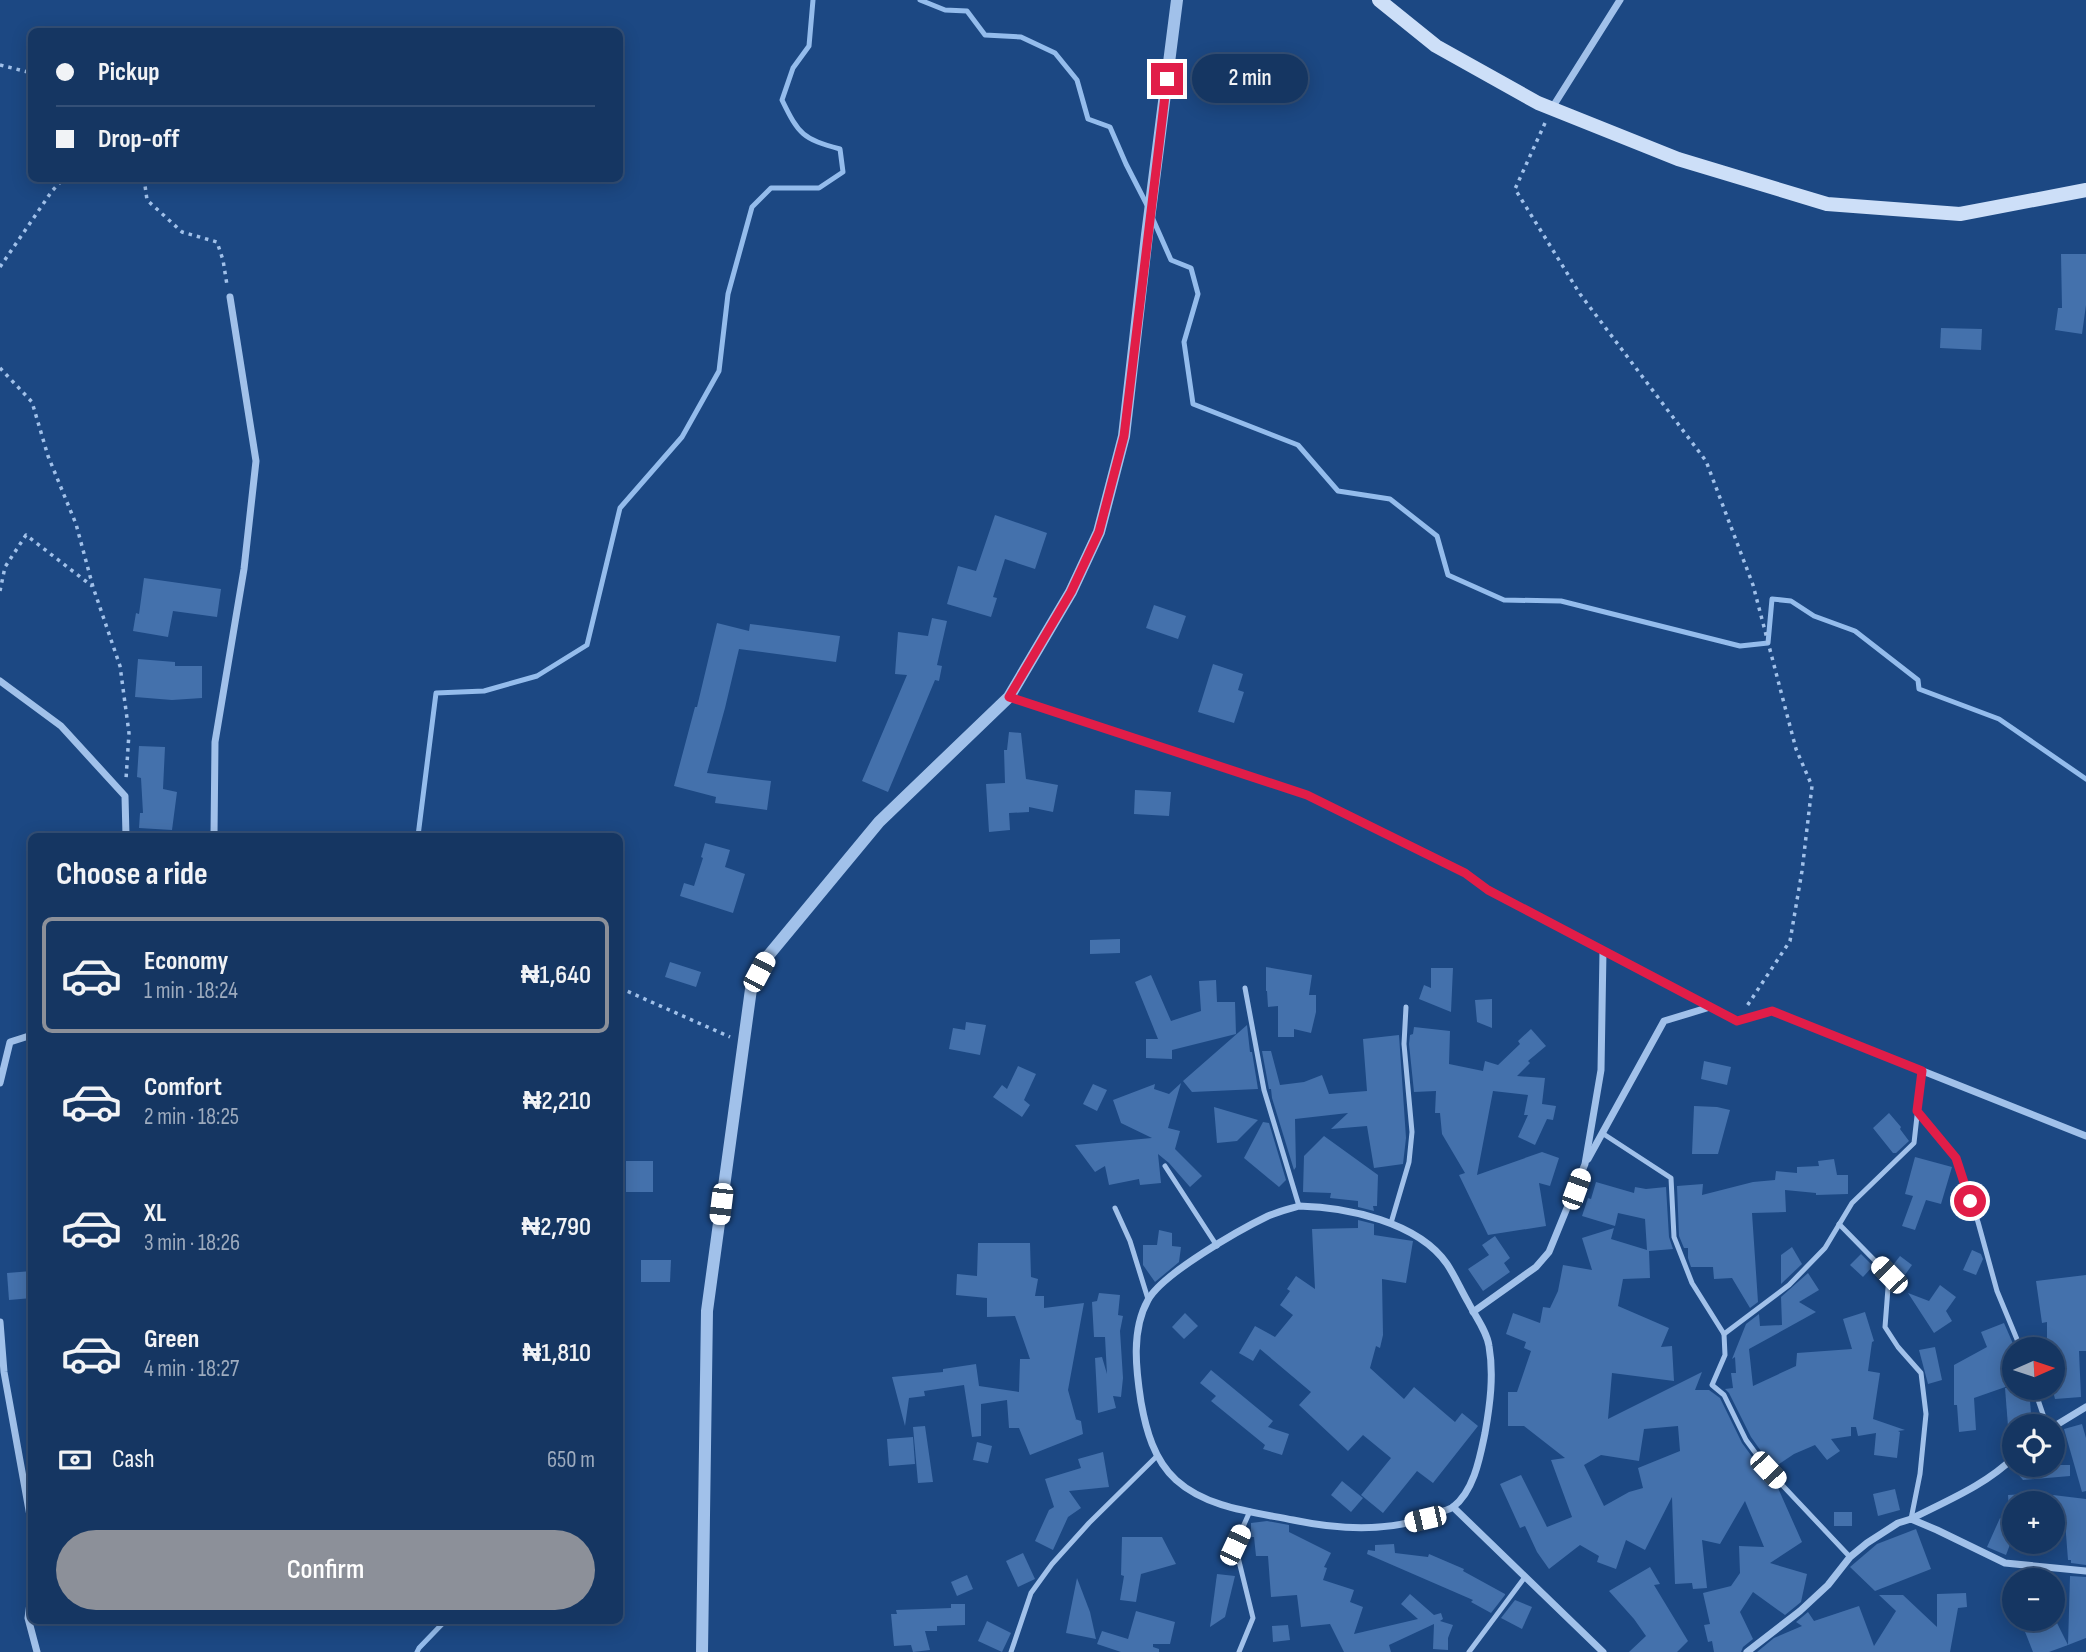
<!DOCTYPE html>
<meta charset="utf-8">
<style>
body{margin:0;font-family:"Sofia Sans Condensed",sans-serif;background:#22416b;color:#f1f3f6;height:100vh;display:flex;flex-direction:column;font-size:26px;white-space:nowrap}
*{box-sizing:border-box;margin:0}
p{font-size:23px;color:#9dabbe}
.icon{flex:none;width:38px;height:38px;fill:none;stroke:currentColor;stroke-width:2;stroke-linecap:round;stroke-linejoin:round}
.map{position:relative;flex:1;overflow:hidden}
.drawer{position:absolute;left:28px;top:833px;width:595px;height:791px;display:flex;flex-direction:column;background:#153662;border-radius:10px;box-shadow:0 4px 18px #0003,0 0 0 2px #345077}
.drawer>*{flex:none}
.banner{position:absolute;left:28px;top:28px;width:595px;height:154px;border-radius:10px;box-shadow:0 4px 18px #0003,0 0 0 2px #345077;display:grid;align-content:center;height:154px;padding:0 28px;background:#153662}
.needle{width:46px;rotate:87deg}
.buttons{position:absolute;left:2002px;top:1337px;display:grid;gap:14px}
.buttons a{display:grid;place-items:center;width:63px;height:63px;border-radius:50%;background:#153662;box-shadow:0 4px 18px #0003,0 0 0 2px #345077;font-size:35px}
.end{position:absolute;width:32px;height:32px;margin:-16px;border:9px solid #e11d48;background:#fff;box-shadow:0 0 0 4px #fff}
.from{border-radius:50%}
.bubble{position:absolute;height:49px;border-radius:24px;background:#153662;box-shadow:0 4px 18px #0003,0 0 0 2px #345077;font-size:23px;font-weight:600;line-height:49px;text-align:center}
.car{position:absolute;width:21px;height:42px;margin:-21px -10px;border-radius:9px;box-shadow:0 0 5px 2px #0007;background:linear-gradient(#fff 24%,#345 0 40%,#fff 0 76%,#345 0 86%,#fff 0)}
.banner b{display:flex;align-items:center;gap:24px;height:66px;font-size:26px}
.banner b+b{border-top:2px solid #345077}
.banner i{width:18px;height:18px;background:#f1f3f6}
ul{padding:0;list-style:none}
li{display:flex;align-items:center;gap:21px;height:116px;margin:0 14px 10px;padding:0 14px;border:4px solid transparent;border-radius:10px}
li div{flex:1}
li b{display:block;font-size:26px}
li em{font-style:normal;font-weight:600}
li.on{border-color:#8c9099}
li>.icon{width:63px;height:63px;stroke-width:1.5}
h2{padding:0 28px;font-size:32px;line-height:84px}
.pay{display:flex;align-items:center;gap:18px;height:77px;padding:0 28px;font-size:26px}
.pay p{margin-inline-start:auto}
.button{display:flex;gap:14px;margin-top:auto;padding:14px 28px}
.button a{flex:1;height:80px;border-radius:42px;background:#8c9099;color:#fff;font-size:28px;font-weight:600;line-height:80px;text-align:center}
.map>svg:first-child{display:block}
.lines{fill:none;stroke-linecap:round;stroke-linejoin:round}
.stream{stroke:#94bcec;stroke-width:5}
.building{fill:#4471ac;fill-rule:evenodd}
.path{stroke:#a1c1ea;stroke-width:3.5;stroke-dasharray:3.5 5;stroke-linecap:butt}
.service{stroke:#a1c1ea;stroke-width:5}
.minor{stroke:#a1c1ea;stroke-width:7}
.tertiary{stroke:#a1c1ea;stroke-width:12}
.secondary{stroke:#cddff8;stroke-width:14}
.route{stroke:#e11d48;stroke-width:9}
</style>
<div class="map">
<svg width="2086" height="1652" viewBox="0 0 2086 1652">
<rect width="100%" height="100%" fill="#1c4883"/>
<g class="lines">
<g class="stream">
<path d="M920,0l25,10 22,1 18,24 36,2 34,16 22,27 11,39 22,8 16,37 21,41"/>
<path d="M1152,217l19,43 20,8 7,26 -14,48 9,62 105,41 40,46 52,8 47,37 11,39 56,25 57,1 179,45 28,-3 4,-44 19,2 23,15 41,15 63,49 1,9 80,30 87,60"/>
<path d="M418,836l18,-143 48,-2 53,-15 50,-31 33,-137 62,-71 37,-66 9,-77 24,-87 19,-19h48l24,-16 -3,-23c-37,-10 -41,-14 -58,-49l11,-32 16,-22 4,-46"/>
<path d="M417,1652l2,-4 27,-28"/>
</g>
</g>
<g class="building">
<path d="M2061,254h25v51l-4,29 -27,-4 3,-22h4z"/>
<path d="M1941,328l41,1 -1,21 -41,-2z"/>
<path d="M995,515l52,18 -12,36 -30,-10 -12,38 4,1 -6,19 -44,-13 11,-38 18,5z"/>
<path d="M144,578l77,11 -4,28 -44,-6 -5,26 -35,-6 3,-18 3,1z"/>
<path d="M1154,605l32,11 -8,23 -32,-11z"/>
<path d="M932,618l15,3 -10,44 5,1 -3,15 -4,-1 -47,112 -26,-11 45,-106 -12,-1 3,-42 30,4z"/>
<path d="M717,623l32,8 1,-7 90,12 -4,26 -97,-13 -14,59 -18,65 64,8 -4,29 -52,-7 1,-6 -42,-11 21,-79h2z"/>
<path d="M138,659l37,3v4h27v32l-30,2 -37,-3z"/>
<path d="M1213,664l30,10 -5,16 6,2 -10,31 -36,-11z"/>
<path d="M1009,732l12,1 5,46 32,6 -5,27 -24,-5v5l-20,1 1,17 -21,2 -3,-48 19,-1 -1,-33h3z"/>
<path d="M139,746l26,1 -2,42 14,3 -5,38 -33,-2 1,-15h3l-2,-35 -4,-1z"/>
<path d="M1135,790l36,2 -2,24 -35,-2z"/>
<path d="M705,843l25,7 -5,17 20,7 -12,39 -53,-17 4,-13 10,3 9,-28 -2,-1z"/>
<path d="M1120,939v14l-30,1v-14z"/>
<path d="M670,962l31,10 -5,15 -31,-10z"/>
<path d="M1266,967l46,8 -3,20h7v17l-5,21 -17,-4v8h-16v-31l-10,1 -1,-16h-1z"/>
<path d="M1431,968h22l-2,44 -32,-13 5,-14 7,3z"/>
<path d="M1151,975l20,46 30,-10 -2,-30 17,-1 1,22h18l1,32 -64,16v9l-26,-1v-19h12l-23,-57z"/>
<path d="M1492,999v29l-15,-6 -2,-22z"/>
<path d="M966,1022l20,3 -6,30 -31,-6 4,-21 12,2z"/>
<path d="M1247,1025l3,27h2l6,37 -66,3 -9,-11z"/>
<path d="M1414,1027l36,4 -1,33 34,7 2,-10 13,4 22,-21 -2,-3 13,-12 15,17 -18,15 2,2 -13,13 28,2 -3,26 14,2 -3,14 -6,-1 -12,26 -17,-8 10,-22h-4l4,-20 -35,-4 -16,84 65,-23 17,6 -9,28 -11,-3 7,43 -58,9 -29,-60 6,-2 -23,-39 -2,-21h-5l1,-22 -22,1 -5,-48 1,-9 3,-1z"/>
<path d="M1399,1035l7,103 -3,26 -29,4 -7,-42 -36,3 17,-16 -53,6 1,48 -2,3 -22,-72 -1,-9h-2l-7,-38h9l9,34 24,-3 18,-7 7,19 38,-3 -4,-52z"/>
<path d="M1704,1061l27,6 -4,18 -26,-6z"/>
<path d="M1018,1066l18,8 -12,26 6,5 -8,12 -29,-20 9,-12 5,4z"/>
<path d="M1181,1083l-13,45 12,3 -5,18 27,27 -12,11 -21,-24 -11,-9 3,29 -21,2 -1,-6 -30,6 -4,-19 -10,6 -20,-27 77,-7 -31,-15 -8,-23 42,-16 -1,5 15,5z"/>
<path d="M1093,1084l14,6 -10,21 -14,-7z"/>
<path d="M1694,1106l23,1 13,3 -12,44h-26z"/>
<path d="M1214,1107l44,13 -21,21 -20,2z"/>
<path d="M1889,1113l12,14 -1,2 9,12 -13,12h-3l-20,-25z"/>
<path d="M1263,1122l6,1 17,57 -7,7 -35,-29z"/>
<path d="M1324,1136l54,39 -1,31h-4l1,5 -16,-4v-6l-28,-3 1,-5 -28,-1 1,-36z"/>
<path d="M1915,1157l37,10 -11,37 -15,-4 -11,30 -13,-4 11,-30 -8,-2z"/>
<path d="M1834,1159l3,16h11v19l-32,1v-2l-31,-3 1,22 -34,1 6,89 -8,6 -18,-30 -18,1 -1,-12h-22l-3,-9v-10h-4l-5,-12 -2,-50 26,-2 -1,11 51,-13 22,-2 1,-9 21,2v-6l22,-1 -1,-5z"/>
<rect x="626" y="1161" width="27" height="31"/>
<path d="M1596,1182l38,11 1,-6 11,2 20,-2 3,50 4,12 -24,2 1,27 -27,1 -5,27 51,22 -8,19 11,-1 2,35 -62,-8 -4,46 94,-47 -7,18h14l11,8 22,45 22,30 14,15 24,54 -32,21 37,11 -6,28 -16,13 -32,-23 -13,20 13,27 -10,8 -2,5h-27l-2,-11 -4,1 -4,-17 6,-1 -7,-31 28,-7 9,-13 -1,-27 25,1 -19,-46 -25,43 -18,-4 5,48 -14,1 -1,-6 -17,1 -3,-87 -27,53 -19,-10 -10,29 -19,-7 2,-6 -19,-11 -31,24 -12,-17 -12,-26 -5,2 -20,-44 21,-9 26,52 25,-10 -21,-57 14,-2 -41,-32h-16v-34h9l14,-41 -7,-3 2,-6 -20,-8 7,-21 27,10 3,-16 7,1 8,-17 5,-26 29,5 -10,-32 32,-10 -3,11 36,11 -2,-31 -27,-6 -3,13 -33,-10 6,-18 3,1zM1678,1426l2,25 -42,17 5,20 -14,4 -25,14 -20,-41 17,-10 38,6 5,-32z"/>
<path d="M1358,1220l16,4v11l39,6 -7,42 -24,-4 1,56 -3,13 -4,-2 -6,22 34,31 10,-12 41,35 7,-9 16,13 -45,57 -16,-12 -34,42 -22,-18 30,-37 -28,-23 -15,16 -49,-46 12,-13 -51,-43 -7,12 -14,-8 16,-27 20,11 18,-22 -13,-10 10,-14 -3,-2 9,-13 19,13 -3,-60 46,-1z"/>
<path d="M1159,1230l13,3v13l9,1 -2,15 -24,20 -12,-17v-20h14z"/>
<path d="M1495,1236l15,22 -6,5 6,9 -27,19 -15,-22 21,-14 -7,-10z"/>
<path d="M978,1243h52l1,34 7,2 -3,17h9v12l40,-5 -16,87 8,29h-1l6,2 2,13 -53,21 -11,-27h-10l-2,-28 -26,4v32l-9,1 -8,-52 -40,6 1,5 -16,2 -4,28 -13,-49 51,-5v-3l33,-5 3,22 40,6 1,-33h10l-15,-43 -28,1v-19l-31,-3 1,-21 20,2z"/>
<path d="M1792,1247l10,17 -21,20v-29z"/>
<path d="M1972,1250l9,4 2,5 -7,16 -13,-5z"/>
<path d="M1861,1254l12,12 -10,11 -13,-12z"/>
<path d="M1900,1256l12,9 -10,14 -12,-10z"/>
<path d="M641,1260h30l-1,22h-29z"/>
<path d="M32,1271v27l-23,2 -2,-27z"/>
<path d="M1808,1273l11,17 -20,12 17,10 -67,37 4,37 43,-20 1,-13 55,-4 -9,-30 22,-7 9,29 -2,1 -4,29 12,2 -7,46 32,11 -7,1 2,1 -3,26 -23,-3 2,-22 -18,3 -2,-9h-5v9l-20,3 9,12 -13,9 -12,-15 -21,9 -21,14 -22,-31 -22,-44 -4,-4 8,-1 -2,-15h5l-1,-16 -3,2 14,-35 13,-10 1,12 22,-1 -1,-28z"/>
<path d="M2086,1275v76h-7l2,46 -26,2 -2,-8v-42h-6v-27l-5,1 -6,-42z"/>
<path d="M1940,1285l16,12 -10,14 6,10 -18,12 -26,-40 21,8z"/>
<path d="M1099,1293l21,2 -2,20 5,1 -3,15 3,47 -2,19 -8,-1 3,12 -18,5 -3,-55 7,-1 5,17 -2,-37h-11l-2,-35 5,-1z"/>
<path d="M1185,1313l13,13 -14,13 -12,-12z"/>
<path d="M2004,1323l10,23v38l-40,14 2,32 -17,2 -2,-27h-3v-40l33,-18 -6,-15z"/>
<path d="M1935,1347l7,33 -14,4 -9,-34z"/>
<path d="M1211,1370l62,51 -5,6 21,7 -7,21 -19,-6 2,-4 -54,-44 5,-5 -16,-13z"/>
<path d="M2005,1388h24l3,38h-24z"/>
<path d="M2082,1424l4,14v53l-4,1 -18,-63z"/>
<path d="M925,1426l8,56 -15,1 -5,-56z"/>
<path d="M913,1437l2,27 -26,2 -2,-27z"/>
<path d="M977,1442l15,4 -4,17 -15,-3z"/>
<path d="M1103,1452l6,35 -40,4 12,17 -13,9 -15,33 -18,-9 14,-31 5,-3 -9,-28 36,-11 -3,-9z"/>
<path d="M2015,1465h55v11l-47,4 -11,-13z"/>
<path d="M1342,1481l21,17 -12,14 -20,-17z"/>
<path d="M1895,1489l5,21 -22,6 -5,-22z"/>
<path d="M2027,1494l-4,9h-9v31l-8,21 -19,-8 13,-29 10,5 -2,-28z"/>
<path d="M2053,1495l33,4v66l-15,-2v-3h-3l-3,-39 -12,-3z"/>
<rect x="1834" y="1512" width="18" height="14"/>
<path d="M1267,1521l22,4v7l42,21 -7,14 3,1 -4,12 31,10 -4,12 13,5 -9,27 64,-15 -17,-15 9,-10 24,21 7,-2 2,6 -3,2 13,4 -5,13v12l-15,-1 1,-25 -45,21 2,7h-47l-14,-28 -29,3 -4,-32 -26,2 -3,-41h-12l-2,-19h-3v-14z"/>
<path d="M1916,1529l15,40 -56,22 -25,-24 27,-23z"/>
<path d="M1122,1537h40l14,27 -35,10 -5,28 -16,-2 4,-24 -3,-1z"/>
<path d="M1394,1544l1,9 33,4 1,-3 35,15 -1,2 42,23v1l-14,18 -20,-11 2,-2 -106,-46 1,-4 7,1v-6z"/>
<path d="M1023,1553l12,26 -17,8 -12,-26z"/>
<path d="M1650,1567l10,17 -6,1 34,56 -11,11h-48l17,-16 -12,-17 -25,-28z"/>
<path d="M1217,1574l18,2 -10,41 -15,10z"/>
<path d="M967,1575l6,14 -16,7 -6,-14z"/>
<path d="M2070,1576l16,1v61l-18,7z"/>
<path d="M1077,1578l13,34 6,27 -30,-6z"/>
<path d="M1966,1593l1,14 -9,1 -8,44h-193l17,-14 28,-12 -6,-4 12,-10 6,9 45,-15 15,40 22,-35 -17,-16h24l34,32v-33z"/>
<path d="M1515,1600l17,7 -10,22 -21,-11z"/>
<path d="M951,1604h14v21l-28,1v5h-12l5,19 -17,2 -2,-7 -17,1 -3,-32h6l-1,-4 55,-2z"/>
<path d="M1136,1611l39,11 -5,22h-17v3l6,2v3h-38l-24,-8 5,-13 26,8z"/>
<path d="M2020,1619h35l13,26 -19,7h-16z"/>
<path d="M987,1621l24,12 -9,19 -24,-11z"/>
<path d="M1288,1625l2,15 -17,2 -1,-16z"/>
</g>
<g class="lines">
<g class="path">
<path d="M0,65l32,8"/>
<path d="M1545,123l-30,66 65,105 126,167 47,124 43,164 16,37 -10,85 -12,70 -43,65"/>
<path d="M144,178l3,22 35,32 35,10 6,18 4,25"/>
<path d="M0,267l52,-76 12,-13"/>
<path d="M0,368l32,34 16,54 28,68 17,63 27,79 9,67 -3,46"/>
<path d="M0,591l5,-24 21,-32 66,51"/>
<path d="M620,988l110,49"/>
</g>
<g class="service">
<path d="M1245,988l19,102 35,116"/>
<path d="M1917,1111l39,47 22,64 19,69 24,58"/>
<path d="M1602,1133l69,45 3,59 18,46 32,51 1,21 -13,30 12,10 22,45 22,30 82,87"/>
<path d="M1165,1166l52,80"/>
<path d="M1115,1208l15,33 18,58"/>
<path d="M1391,1223l18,-61 3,-30 -8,-88 2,-37"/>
<path d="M1839,1224l50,51 -4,52 13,20 23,26 5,41 -6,60 -9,45"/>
<path d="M1724,1334l65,-49 36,-37 27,-45 62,-60 8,-72"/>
<path d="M2034,1388l13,38"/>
<path d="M1011,1652l20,-59 21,-29 37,-41 68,-67"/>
<path d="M1239,1652l14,-34 -18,-73 15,-34"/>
<path d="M1469,1652l56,-75"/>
</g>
<g class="minor">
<path d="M1552,108l68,-108"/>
<path d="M0,681l61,45 64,70 1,40"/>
<path d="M1009,697l298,98 158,78 23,17 249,131 35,-10 314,125"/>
<path d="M214,836l1,-94 29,-173 12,-108 -26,-164"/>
<path d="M0,1083l10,-41 22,-7"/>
<path d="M1588,1159l76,-138 46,-14"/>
<path d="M1299,1206c48,1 119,16 148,58 8,12 14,26 21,38 7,14 19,29 21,44 5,29 1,59 -4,87 -5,24 -11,58 -32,74 -4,3 -11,4 -15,6 -45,20 -98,17 -145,7 -40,-8 -86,-12 -117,-40 -22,-20 -30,-50 -35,-78 -5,-32 -10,-72 7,-102 14,-26 91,-70 120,-84 9,-4 21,-7 31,-10z"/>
<path d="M1473,1312l63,-45 13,-15 36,-88 16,-94 2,-119"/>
<path d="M0,1322l4,50 28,155"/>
<path d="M2053,1427l33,-20"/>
<path d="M1453,1507l150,145"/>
<path d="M1911,1519c35,-18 75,-34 103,-62"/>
<path d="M32,1588l-4,30 9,34"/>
<path d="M1747,1652l53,-41 28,-26 22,-28 17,-14 31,-20 13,-4 26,11 68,33 81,8"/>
</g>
<path class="tertiary" d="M702,1652l5,-341 44,-322 17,-33 111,-134 130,-125 62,-105 28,-60 25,-96 23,-201 30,-235"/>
<path class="secondary" d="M1379,0l57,46 102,57 140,56 149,45 133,10 126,-24"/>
</g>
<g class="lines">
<path class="route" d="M1167,79l-43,357 -25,96 -28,60 -62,105 298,98 158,78 23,17 249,131 35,-10 150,60 -5,40 39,47 14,43"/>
</g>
</svg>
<div class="buttons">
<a><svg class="needle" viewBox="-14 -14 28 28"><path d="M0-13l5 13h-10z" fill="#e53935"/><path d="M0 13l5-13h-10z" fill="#9dabbe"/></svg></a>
<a><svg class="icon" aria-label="locate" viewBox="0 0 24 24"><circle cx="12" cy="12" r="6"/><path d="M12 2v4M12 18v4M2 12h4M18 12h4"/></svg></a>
<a>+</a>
<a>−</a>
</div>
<i class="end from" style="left:1970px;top:1201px"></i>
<i class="end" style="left:1167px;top:79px"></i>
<div class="bubble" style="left:1192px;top:54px;width:116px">2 min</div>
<i class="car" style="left:759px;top:972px;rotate:28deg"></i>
<i class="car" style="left:1576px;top:1189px;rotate:20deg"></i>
<i class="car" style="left:721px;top:1204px;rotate:187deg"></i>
<i class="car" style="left:1889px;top:1275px;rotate:316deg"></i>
<i class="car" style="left:1768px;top:1470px;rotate:137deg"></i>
<i class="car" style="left:1425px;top:1519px;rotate:257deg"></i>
<i class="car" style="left:1235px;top:1545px;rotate:25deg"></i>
<div class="banner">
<b><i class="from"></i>Pickup</b>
<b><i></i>Drop-off</b>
</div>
<section class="drawer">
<h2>Choose a ride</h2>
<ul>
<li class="on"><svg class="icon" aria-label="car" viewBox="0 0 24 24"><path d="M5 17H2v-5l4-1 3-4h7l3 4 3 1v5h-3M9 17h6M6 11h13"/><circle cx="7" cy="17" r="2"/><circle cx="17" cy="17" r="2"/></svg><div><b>Economy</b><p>1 min · 18:24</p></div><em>₦1,640</em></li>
<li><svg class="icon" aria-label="car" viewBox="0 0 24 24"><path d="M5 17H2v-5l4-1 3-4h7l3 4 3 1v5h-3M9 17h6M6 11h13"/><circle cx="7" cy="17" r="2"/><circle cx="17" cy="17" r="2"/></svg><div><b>Comfort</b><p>2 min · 18:25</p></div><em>₦2,210</em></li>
<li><svg class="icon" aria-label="car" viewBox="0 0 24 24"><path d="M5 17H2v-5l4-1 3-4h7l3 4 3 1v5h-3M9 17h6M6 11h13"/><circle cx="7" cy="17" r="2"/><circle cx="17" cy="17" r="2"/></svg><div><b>XL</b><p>3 min · 18:26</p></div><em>₦2,790</em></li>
<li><svg class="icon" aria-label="car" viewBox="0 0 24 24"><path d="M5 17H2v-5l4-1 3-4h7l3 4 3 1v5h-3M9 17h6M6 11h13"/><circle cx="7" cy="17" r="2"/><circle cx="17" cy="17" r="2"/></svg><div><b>Green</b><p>4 min · 18:27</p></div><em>₦1,810</em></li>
</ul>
<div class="pay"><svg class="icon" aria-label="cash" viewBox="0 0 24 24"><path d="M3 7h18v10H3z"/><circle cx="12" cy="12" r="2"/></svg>Cash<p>650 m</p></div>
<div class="button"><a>Confirm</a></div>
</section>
</div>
